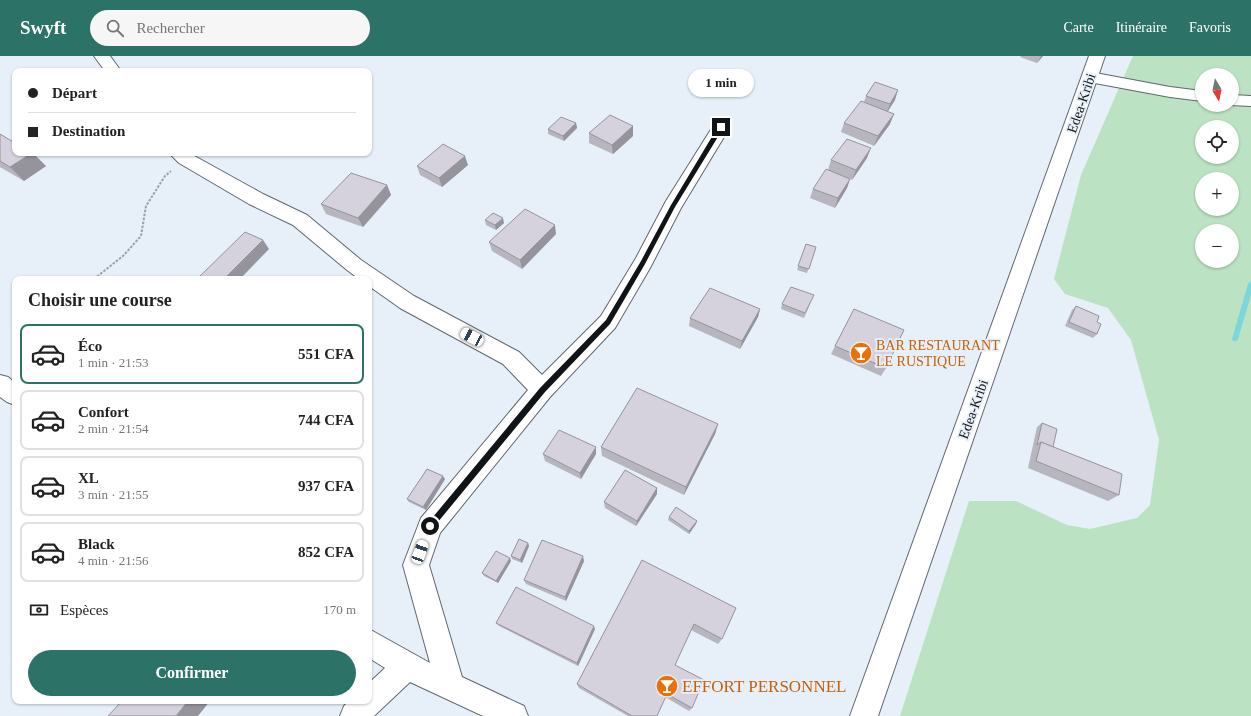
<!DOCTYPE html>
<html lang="fr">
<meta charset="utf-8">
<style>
body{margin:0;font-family:Georgia,serif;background:#f6f6f6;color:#222;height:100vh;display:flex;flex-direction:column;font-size:15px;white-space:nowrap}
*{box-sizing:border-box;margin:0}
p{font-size:13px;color:#767676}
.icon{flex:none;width:22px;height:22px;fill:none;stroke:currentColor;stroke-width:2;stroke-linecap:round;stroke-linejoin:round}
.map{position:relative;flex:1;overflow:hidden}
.sheet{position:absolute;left:12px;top:220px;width:360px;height:428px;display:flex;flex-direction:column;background:#fff;border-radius:8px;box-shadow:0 1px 3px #0004}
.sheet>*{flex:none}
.banner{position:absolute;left:12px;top:12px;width:360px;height:88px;border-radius:8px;box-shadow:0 1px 3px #0004;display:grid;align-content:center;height:88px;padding:0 16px;background:#fff}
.needle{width:26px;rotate:170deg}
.tools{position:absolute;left:1195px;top:12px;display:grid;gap:8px}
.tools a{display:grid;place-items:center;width:44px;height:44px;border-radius:50%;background:#fff;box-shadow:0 1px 3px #0004;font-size:20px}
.end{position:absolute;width:18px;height:18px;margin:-9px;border:5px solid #111417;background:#fff;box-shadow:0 0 0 2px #fff}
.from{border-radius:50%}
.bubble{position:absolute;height:28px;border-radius:14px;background:#fff;box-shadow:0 1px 3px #0004;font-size:13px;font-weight:700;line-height:28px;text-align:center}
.car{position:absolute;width:12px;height:24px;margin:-12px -6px;border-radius:5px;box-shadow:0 0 3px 1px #0007;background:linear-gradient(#fff 24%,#345 0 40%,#fff 0 76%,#345 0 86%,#fff 0)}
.banner b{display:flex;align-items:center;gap:14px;height:38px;font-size:15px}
.banner b+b{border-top:1px solid #e0e0e0}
.banner i{width:10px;height:10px;background:#222}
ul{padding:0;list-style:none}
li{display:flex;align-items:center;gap:12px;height:60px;margin:0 8px 6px;padding:0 8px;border:2px solid #e0e0e0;border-radius:8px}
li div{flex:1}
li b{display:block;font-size:15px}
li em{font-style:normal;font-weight:700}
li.current{border-color:#2c7267}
li>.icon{width:36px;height:36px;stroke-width:1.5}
h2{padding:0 16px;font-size:18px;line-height:48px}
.pay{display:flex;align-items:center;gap:10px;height:44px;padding:0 16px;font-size:15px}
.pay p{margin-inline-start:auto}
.button{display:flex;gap:8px;margin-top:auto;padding:8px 16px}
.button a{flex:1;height:46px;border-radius:24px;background:#2c7267;color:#fff;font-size:16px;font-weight:700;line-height:46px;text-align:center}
header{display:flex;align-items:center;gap:24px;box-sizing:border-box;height:56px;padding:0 20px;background:#2c7267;color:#fff}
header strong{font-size:19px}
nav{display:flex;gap:22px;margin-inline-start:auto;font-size:14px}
.search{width:280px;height:36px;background:#f6f6f6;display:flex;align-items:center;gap:10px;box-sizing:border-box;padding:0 14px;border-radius:22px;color:#767676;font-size:15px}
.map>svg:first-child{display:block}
.green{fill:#bbe2c2;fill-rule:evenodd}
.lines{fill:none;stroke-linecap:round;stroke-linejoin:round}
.stream{fill:#7bd7da;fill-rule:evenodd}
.minor-casing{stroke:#60676f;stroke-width:2}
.highway-casing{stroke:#60676f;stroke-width:2}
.path{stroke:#99a0a6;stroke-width:2;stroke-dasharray:2.5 1.5;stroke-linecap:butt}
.minor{fill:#fff;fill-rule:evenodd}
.highway{fill:#fff;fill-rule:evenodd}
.wall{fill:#b7b5be}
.shaded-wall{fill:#95939b}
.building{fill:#d5d2dd;stroke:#95939b}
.route{fill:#111417}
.labels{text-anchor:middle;stroke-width:3.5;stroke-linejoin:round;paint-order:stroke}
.street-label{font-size:14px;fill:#111417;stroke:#e7f0f8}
.food-label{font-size:14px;fill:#c56008;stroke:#e7f0f8;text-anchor:start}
.near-food-label{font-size:17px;fill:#c56008;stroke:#e7f0f8;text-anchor:start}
</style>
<header>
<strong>Swyft</strong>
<div class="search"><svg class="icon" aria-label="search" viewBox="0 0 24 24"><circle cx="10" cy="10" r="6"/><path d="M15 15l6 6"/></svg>Rechercher</div>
<nav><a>Carte</a><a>Itinéraire</a><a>Favoris</a></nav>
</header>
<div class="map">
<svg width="1251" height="660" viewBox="0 0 1251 660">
<rect width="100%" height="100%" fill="#e7f0f8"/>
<path class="green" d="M1133,0h118v660h-351l69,-215h47l51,24 23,4 47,-11 13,-13 9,-65 -28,-100 -23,-32 -43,-14 -11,-15 27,-104zM1202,19h30v30h-30zM1202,71h30v30h-30zM1202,123h30v30h-30zM1202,175h30v30h-30z"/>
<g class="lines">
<path class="stream" d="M1251,225v14l-13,44 -1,2h-4l-1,-2 16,-55z"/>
<g class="minor-casing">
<g id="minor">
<path d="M94,0h16l11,15h-16z"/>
<path d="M1090,16l80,15 32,4v10l-32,-4 -86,-16 -2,-4 2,-4z"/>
<path d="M1232,39l19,1v10l-21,-1h2z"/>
<path d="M721,65l6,2 3,4 -49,81 -31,60 -35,60 -65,69 -110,136 -11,32 33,112 62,29 4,10h-45l-73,-34 -36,34h-34l4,-10 5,-5h20v-18l16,-15 -16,-10v-29l61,34 -27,-98 18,-47 107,-128 -25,-26 -103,-56 -31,-22v-7h-10l-12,-9 -54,-45 -44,-21 -70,-41 -10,-10h20l74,41 44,21 54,45 53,36 105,56 23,23 59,-59 35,-58 30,-57 49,-78z"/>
<path d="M0,319l8,2 7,6v22l-8,-3 -7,-5z"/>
</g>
</g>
<g class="highway-casing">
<path id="highway" d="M1089,0h16l-227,660h-28z"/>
</g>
<path class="path" d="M94,223l29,-23 18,-20 5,-30 19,-30 6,-5"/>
<use href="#minor" class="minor"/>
<use href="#highway" class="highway"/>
</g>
<g class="wall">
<path d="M1021,0h22l-6,7 -17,-6z"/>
<path d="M866,40l29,4 -7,11 2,13 -16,22 -33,-14 3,-9 20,-21z"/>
<path d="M576,67l1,5 -13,13 -16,-7v-5z"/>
<path d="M633,70v10l-20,18 -24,-11v-10z"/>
<path d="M0,78l46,32 -22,15 -24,-14z"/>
<path d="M867,102l-15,22 -2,-1 -3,9 -12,20 -25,-10 3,-9 15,-19 3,-10z"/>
<path d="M468,109l-26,22 -22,-12 -3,-9z"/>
<path d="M387,129l4,10 -28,32 -37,-13 -5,-10z"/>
<path d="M485,164l19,3 -8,7 -10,-5z"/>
<path d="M556,178l-34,35 -30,-18 -3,-9z"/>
<path d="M806,188l10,3 -9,26 -10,-3z"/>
<path d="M814,239l-10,23 -23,-9 1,-5z"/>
<path d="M1076,250l21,16v12l-4,4 -28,-12 7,-16z"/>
<path d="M760,253l-2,8 -18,32 -51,-23 1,-8z"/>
<path d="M854,253l32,59 -5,8 -50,-22z"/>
<path d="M1042,367l11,24 66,48 -11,6 -80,-33 9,-41z"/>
<path d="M718,368l-3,10 -31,61 -82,-39 -1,-9z"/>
<path d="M543,398h53l-15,25 -36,-18z"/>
<path d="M445,423l-19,31 -17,-8 -2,-3z"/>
<path d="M657,438l-21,32 -31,-18 -1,-6z"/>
<path d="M669,461l27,7 -7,10 -21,-14z"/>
<path d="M528,487l1,3 -7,17 -10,-4 -1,-3z"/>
<path d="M642,504l80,79 -4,5 -27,-14 -16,35 17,43 -3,3 -24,-14 -8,19h-29l-49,-28 -2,-4z"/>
<path d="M511,505l-13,22 -14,-7 -2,-3z"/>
<path d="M584,505l-18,40 -40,-17 -2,-4z"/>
<path d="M496,567l99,6 -17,37 -79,-40z"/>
</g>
<g class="shaded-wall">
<path d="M1041,0h2l-6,7z"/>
<path d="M898,34l-3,10 -9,14 4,-10z"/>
<path d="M894,58l-4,10 -16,22 4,-10z"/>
<path d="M576,67l1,5 -13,13 -1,-5z"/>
<path d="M633,70v10l-20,18 -1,-9z"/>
<path d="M871,92l-4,10 -15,22 4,-10z"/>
<path d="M32,97h1l13,13 -22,15 -14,-14z"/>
<path d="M465,100l3,9 -26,22 -3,-9z"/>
<path d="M850,123l-3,9 -12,20 3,-10z"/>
<path d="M387,129l4,10 -28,32 -5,-9z"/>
<path d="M503,162l1,5 -8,7 -1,-5z"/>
<path d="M555,169l1,9 -34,35 -2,-9z"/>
<path d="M263,184l6,9 -29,30h-16z"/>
<path d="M760,253l-2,8 -18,32 2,-8z"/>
<path d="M718,368l-3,10 -31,61 2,-8z"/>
<path d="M596,391v7l-15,25 -1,-6z"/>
<path d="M443,420l2,3 -19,31 -3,-3z"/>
<path d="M657,432v6l-21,32 1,-5z"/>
<path d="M697,465l-1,3 -7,10v-3z"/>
<path d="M528,487l1,3 -7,17 -2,-3z"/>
<path d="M583,500l1,5 -18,40 -1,-4z"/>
<path d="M510,502l1,3 -13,22 -2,-2z"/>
<path d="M594,570l1,3 -17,37 -1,-3z"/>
<path d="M188,645h22l-12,15h-22z"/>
</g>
<g class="building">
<path d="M875,26l23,8 -8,14 -24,-8z"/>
<path d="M861,45l33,13 -16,22 -34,-13z"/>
<path d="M610,59l23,11 -21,19 -23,-12z"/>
<path d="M561,61l15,6 -13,13 -15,-7z"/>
<path d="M0,78l15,9v10h17l-22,14 -10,-6z"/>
<path d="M847,83l24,9 -15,22 -25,-10z"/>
<path d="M443,88l22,12 -26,22 -22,-12z"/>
<path d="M826,113l24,10 -12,19 -25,-9z"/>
<path d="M351,117l36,12 -29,33 -37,-14z"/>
<path d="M525,153l30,16 -35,35 -31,-18z"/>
<path d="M493,157l10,5 -8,7 -10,-5z"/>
<path d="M245,176l18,8 -39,39h-27z"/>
<path d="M806,188l10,3 -7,22 -11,-3z"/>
<path d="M791,231l23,8 -9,18 -23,-9z"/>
<path d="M710,232l50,21 -18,32 -52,-23z"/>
<path d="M1076,250l23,10 -2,6 4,2 -4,10 -28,-12z"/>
<path d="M854,253l50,21 -18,38 -51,-22z"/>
<path d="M637,332l81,36 -32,63 -85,-40z"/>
<path d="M1042,367l15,6 -4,18 -12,-5 -4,3z"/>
<path d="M559,374l37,17 -16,26 -37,-19z"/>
<path d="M1041,386l81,32 -3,21 -83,-34z"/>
<path d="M427,413l16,7 -20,31 -16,-8z"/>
<path d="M625,414l32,18 -20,33 -33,-19z"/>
<path d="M676,451l21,14 -8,10 -20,-14z"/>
<path d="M519,483l9,4 -8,17 -9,-4z"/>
<path d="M542,484l41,16 -18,41 -41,-17z"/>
<path d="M496,495l14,7 -14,23 -14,-8z"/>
<path d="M642,504l94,48 -14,31 -28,-15 -19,41 29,15 -12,28 -25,-14 -10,22h-25l-55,-32z"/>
<path d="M516,531l78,39 -17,37 -81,-40z"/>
<path d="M122,645h66l-12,15h-68z"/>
</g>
<path class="route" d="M721,69l3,2 -49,80 -30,57 -35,60 -65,68 -112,136h-5v-5l112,-135 66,-68 35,-59 30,-56 48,-80z"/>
<defs>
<g id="bar-disc" transform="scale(1.15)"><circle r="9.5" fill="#e8710a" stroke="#e7f0f8"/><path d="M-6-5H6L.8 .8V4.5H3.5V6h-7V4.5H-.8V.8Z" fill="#fff"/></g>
</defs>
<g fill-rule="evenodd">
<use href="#bar-disc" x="861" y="297"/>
<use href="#bar-disc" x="667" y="630"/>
</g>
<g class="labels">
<g class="street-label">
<text transform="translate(1081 47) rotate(-71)" y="5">Edea-Kribi</text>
<text transform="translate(973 353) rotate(-70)" y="5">Edea-Kribi</text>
</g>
<g class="food-label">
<text x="876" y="294">BAR RESTAURANT<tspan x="876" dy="16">LE RUSTIQUE</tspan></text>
</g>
<g class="near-food-label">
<text x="682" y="636">EFFORT PERSONNEL</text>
</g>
</g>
</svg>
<div class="tools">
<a><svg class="needle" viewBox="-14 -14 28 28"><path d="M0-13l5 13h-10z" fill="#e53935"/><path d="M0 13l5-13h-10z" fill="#767676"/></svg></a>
<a><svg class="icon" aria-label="locate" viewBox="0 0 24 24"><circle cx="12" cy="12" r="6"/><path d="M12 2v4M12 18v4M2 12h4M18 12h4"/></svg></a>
<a>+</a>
<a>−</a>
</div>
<i class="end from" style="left:430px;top:470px"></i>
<i class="end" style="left:721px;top:71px"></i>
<div class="bubble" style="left:688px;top:13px;width:66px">1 min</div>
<i class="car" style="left:472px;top:281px;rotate:298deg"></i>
<i class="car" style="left:420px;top:496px;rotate:20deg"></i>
<div class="banner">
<b><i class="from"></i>Départ</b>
<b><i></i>Destination</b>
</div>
<section class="sheet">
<h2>Choisir une course</h2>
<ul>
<li class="current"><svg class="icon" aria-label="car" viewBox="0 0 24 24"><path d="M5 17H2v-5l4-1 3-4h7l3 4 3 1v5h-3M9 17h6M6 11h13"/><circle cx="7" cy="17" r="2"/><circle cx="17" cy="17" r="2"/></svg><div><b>Éco</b><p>1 min · 21:53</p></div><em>551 CFA</em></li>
<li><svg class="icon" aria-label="car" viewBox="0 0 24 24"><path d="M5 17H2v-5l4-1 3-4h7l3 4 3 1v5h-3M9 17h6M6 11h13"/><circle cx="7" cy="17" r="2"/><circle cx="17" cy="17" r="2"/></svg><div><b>Confort</b><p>2 min · 21:54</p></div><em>744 CFA</em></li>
<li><svg class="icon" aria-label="car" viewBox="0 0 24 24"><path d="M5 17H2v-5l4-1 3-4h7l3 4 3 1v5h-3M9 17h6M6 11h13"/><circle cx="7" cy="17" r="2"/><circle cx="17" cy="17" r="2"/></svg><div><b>XL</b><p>3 min · 21:55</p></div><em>937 CFA</em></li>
<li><svg class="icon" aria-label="car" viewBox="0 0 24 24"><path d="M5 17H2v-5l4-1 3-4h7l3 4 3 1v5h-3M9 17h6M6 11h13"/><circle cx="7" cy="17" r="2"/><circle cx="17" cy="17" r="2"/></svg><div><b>Black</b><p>4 min · 21:56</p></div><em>852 CFA</em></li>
</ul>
<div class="pay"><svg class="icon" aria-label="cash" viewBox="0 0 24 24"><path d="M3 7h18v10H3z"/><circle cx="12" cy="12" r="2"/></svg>Espèces<p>170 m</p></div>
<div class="button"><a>Confirmer</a></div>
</section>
</div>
